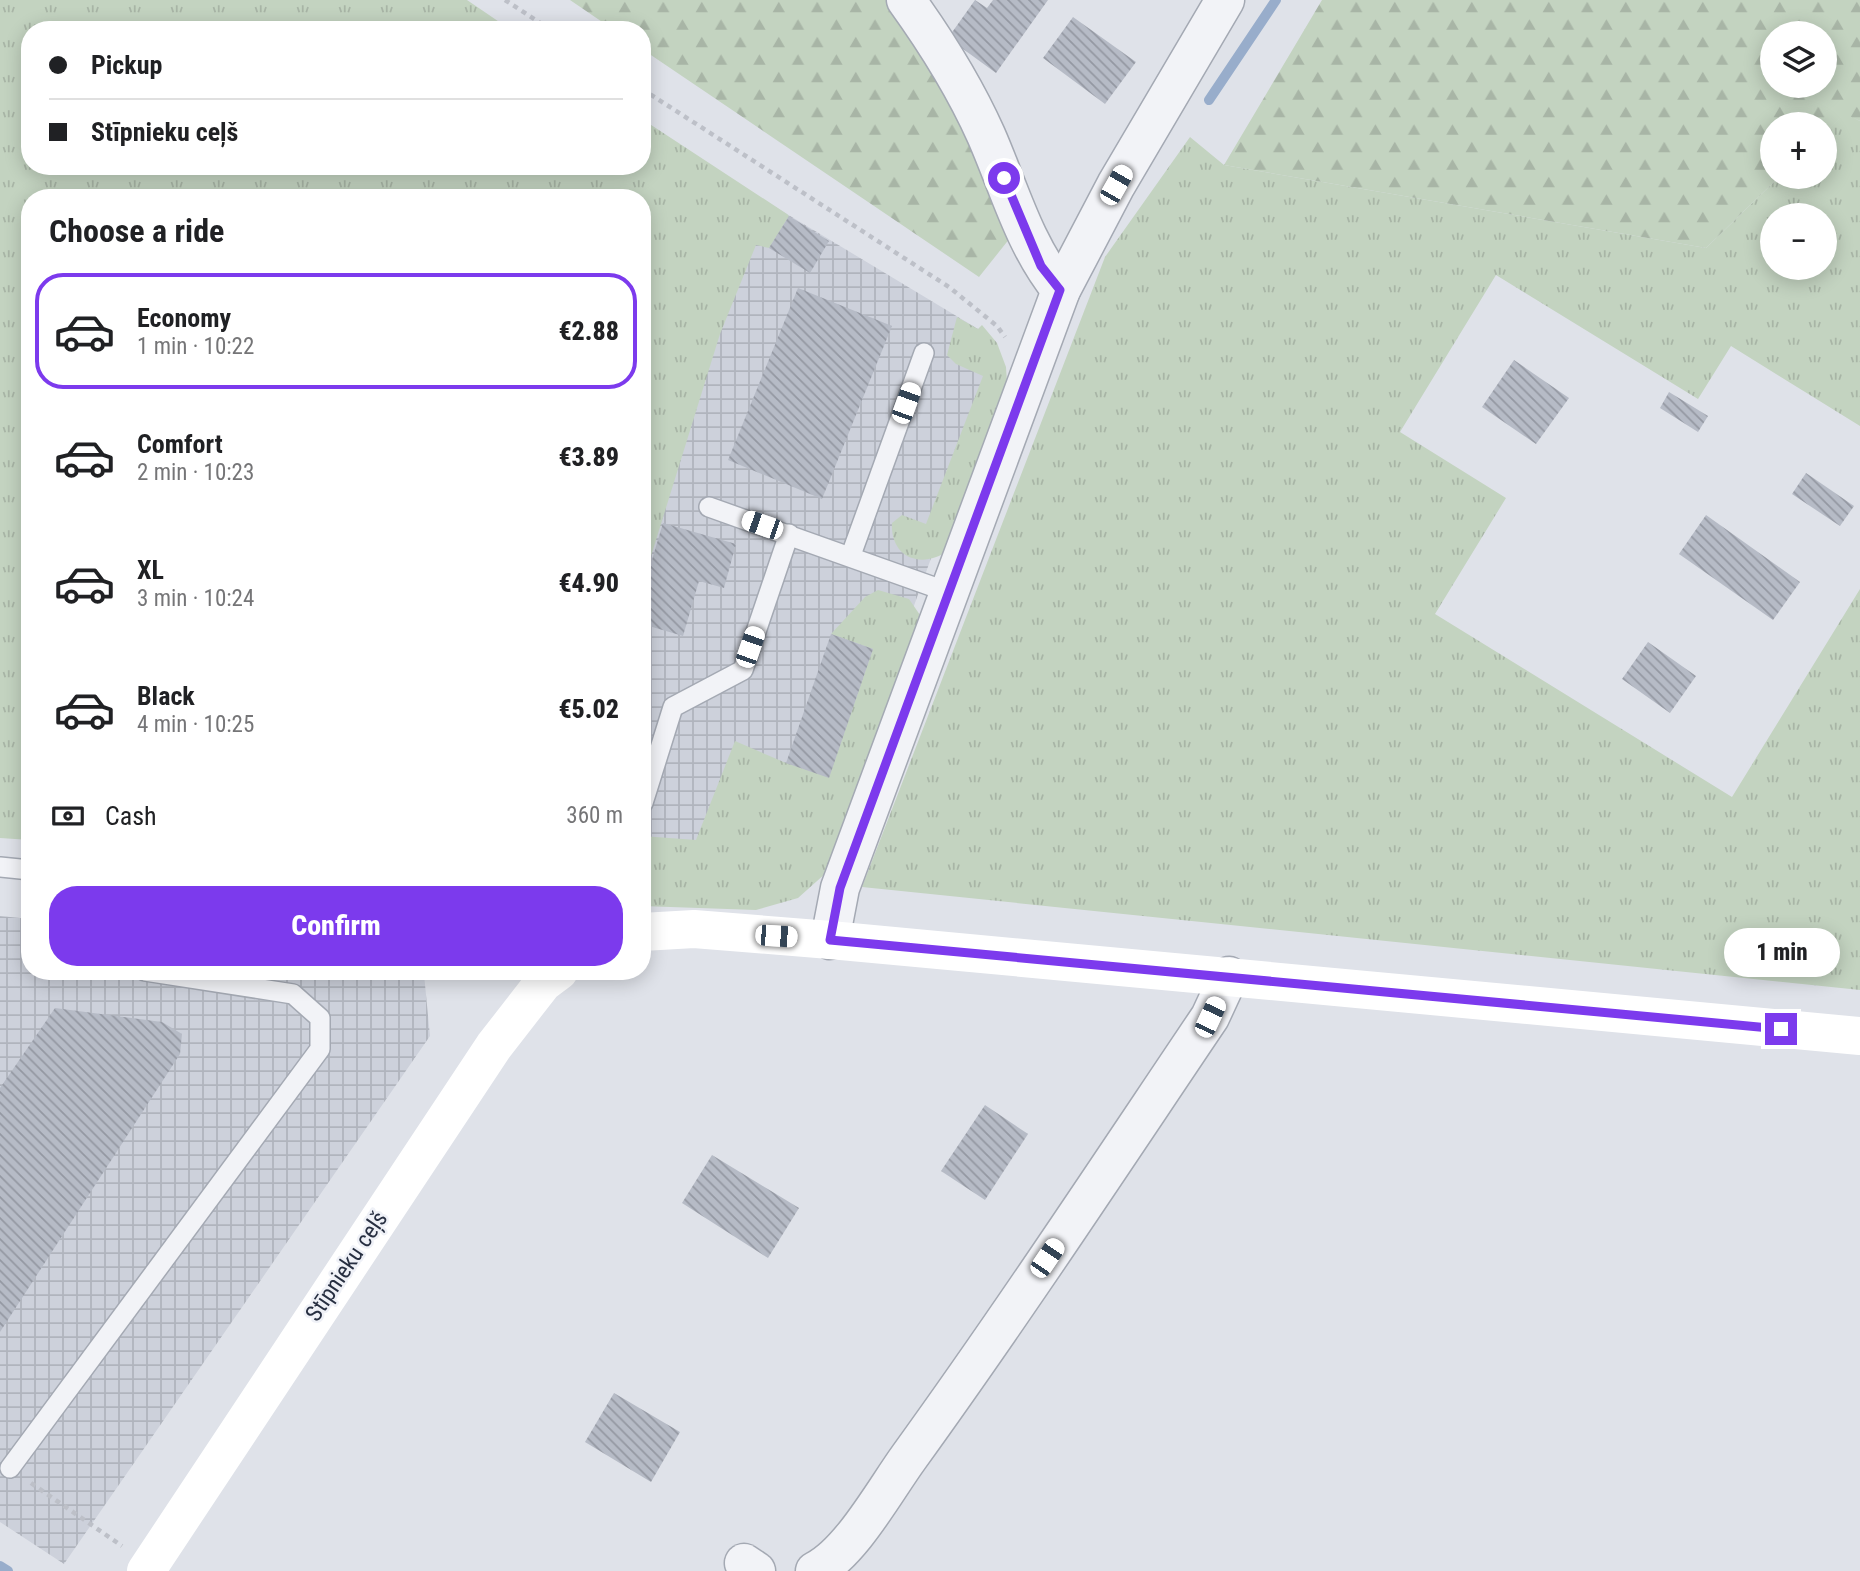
<!DOCTYPE html>
<meta charset="utf-8">
<style>
body{margin:0;font-family:"Roboto Condensed",sans-serif;background:#f6f6f6;color:#202124;height:100vh;display:flex;flex-direction:column;font-size:26px;white-space:nowrap}
*{box-sizing:border-box;margin:0}
p{font-size:23px;color:#757577}
.icon{flex:none;width:38px;height:38px;fill:none;stroke:currentColor;stroke-width:2;stroke-linecap:round;stroke-linejoin:round}
.map{position:relative;flex:1;overflow:hidden}
.sheet{position:absolute;left:21px;top:189px;width:630px;height:791px;display:flex;flex-direction:column;background:#fff;border-radius:28px;box-shadow:0 4px 18px #0003}
.sheet>*{flex:none}
.banner{position:absolute;left:21px;top:21px;width:630px;height:154px;border-radius:28px;box-shadow:0 4px 18px #0003;display:grid;align-content:center;height:154px;padding:0 28px;background:#fff}
.buttons{position:absolute;left:1760px;top:21px;display:grid;gap:14px}
.buttons a{display:grid;place-items:center;width:77px;height:77px;border-radius:50%;background:#fff;box-shadow:0 4px 18px #0003;font-size:35px}
.end{position:absolute;width:32px;height:32px;margin:-16px;border:9px solid #7c3aed;background:#fff;box-shadow:0 0 0 4px #fff}
.from{border-radius:50%}
.bubble{position:absolute;height:49px;border-radius:24px;background:#fff;box-shadow:0 4px 18px #0003;font-size:23px;font-weight:800;line-height:49px;text-align:center}
.car{position:absolute;width:21px;height:42px;margin:-21px -10px;border-radius:9px;box-shadow:0 0 5px 2px #0007;background:linear-gradient(#fff 24%,#345 0 40%,#fff 0 76%,#345 0 86%,#fff 0)}
.banner b{display:flex;align-items:center;gap:24px;height:66px;font-size:26px}
.banner b+b{border-top:2px solid #e0e0e0}
.banner i{width:18px;height:18px;background:#202124}
ul{padding:0;list-style:none}
li{display:flex;align-items:center;gap:21px;height:116px;margin:0 14px 10px;padding:0 14px;border:4px solid transparent;border-radius:28px}
li div{flex:1}
li b{display:block;font-size:26px}
li em{font-style:normal;font-weight:800}
li.selected{border-color:#7c3aed}
li>.icon{width:63px;height:63px;stroke-width:1.5}
h2{padding:0 28px;font-size:32px;line-height:84px}
.pay{display:flex;align-items:center;gap:18px;height:77px;padding:0 28px;font-size:26px}
.pay p{margin-inline-start:auto}
.primary-button{display:flex;gap:14px;margin-top:auto;padding:14px 28px}
.primary-button a{flex:1;height:80px;border-radius:28px;background:#7c3aed;color:#fff;font-size:28px;font-weight:800;line-height:80px;text-align:center}
.map>svg:first-child{display:block}
.industrial{fill:url(#industrial-grid)}
.grass{fill:url(#grass-tufts);fill-rule:evenodd}
.forest{fill:url(#forest-firs);fill-rule:evenodd}
.lines{fill:none;stroke-linecap:round;stroke-linejoin:round}
.stream{stroke:#98adcb;stroke-width:10}
.building{fill:url(#building-back-hatch)}
.lane-casing{stroke:#a4a9b3;stroke-width:22}
.street-casing{stroke:#a4a9b3;stroke-width:41}
.path{stroke:#bdc0c8;stroke-width:4.5;stroke-dasharray:5 5;stroke-linecap:butt}
.lane{stroke:#f2f3f7;stroke-width:19}
.street{stroke:#f2f3f7;stroke-width:38}
.secondary{stroke:#fff;stroke-width:38}
.route{stroke:#7c3aed;stroke-width:9}
.labels{text-anchor:middle;stroke-width:5;stroke-linejoin:round;paint-order:stroke}
.street-label{font-size:23px;fill:#272f41;stroke:#eff1f7}
</style>
<div class="map">
<svg width="1860" height="1571" viewBox="0 0 1860 1571">
<defs>
<pattern id="industrial-grid" width="8" height="8" patternUnits="userSpaceOnUse" patternTransform="scale(1.75)"><rect width="8" height="8" fill="#cdd1db"/><path d="M0 4h8M4 0v8" fill="none" stroke="#b0b4bd"/></pattern>
<pattern id="grass-tufts" width="24" height="20" patternUnits="userSpaceOnUse" patternTransform="scale(1.75)"><rect width="24" height="20" fill="#c3d3c0"/><path d="M3 7l-1-3M5 7V3M7 7l1-3M15 17l-1-3M17 17v-4M19 17l1-3" fill="none" stroke="#a8b5a6"/></pattern>
<pattern id="forest-firs" width="22" height="20" patternUnits="userSpaceOnUse" patternTransform="scale(1.75)"><rect width="22" height="20" fill="#c3d3c0"/><path d="M5 1l3.5 6h-7zM16 11l3.5 6h-7z" fill="#a8b5a6"/></pattern>
<pattern id="building-back-hatch" width="6" height="6" patternUnits="userSpaceOnUse" patternTransform="scale(1.75)"><rect width="6" height="6" fill="#b6bbc6"/><path d="M-1 5l2 2M0 0l6 6M5-1l2 2" fill="none" stroke="#9498a2"/></pattern>
</defs>
<rect width="100%" height="100%" fill="#dfe2e9"/>
<g class="industrial">
<path d="M752,193l226,136 17,51 -84,234 -95,233 -174,7v-298z"/>
<path d="M0,916l30,3v52l394,3 6,62 -366,528 -64,-42z"/>
</g>
<g class="grass">
<path d="M0,0h467l44,30h-481v136h612v-47l145,95 2,2 -20,32 -13,-3 -36,89 -78,251v-387h-612v642l-30,-2z"/>
<path d="M1845,113l15,8v305l-129,-80 -33,53 -202,-124 -96,157 106,66 -71,116 297,183 128,-208v401l-998,-103 243,-630 85,-120 34,28 482,83 73,-71h46v-45zM1773,215h52v53h-52z"/>
<path d="M957,317l21,12 4,-4 15,18 9,24 2,30 -59,153c-27,20 -59,8 -57,-27l10,-8 24,9 57,-148 -27,-12 -9,-9z"/>
<path d="M878,590l31,9 11,16 -3,14 -91,244 -28,25 -42,12 -114,-4v-70l54,4 39,-99 51,22 43,14 44,-128 -42,-15 34,-37z"/>
</g>
<g class="forest">
<path d="M570,0h340l124,208 -55,69 -337,-228v-19h-28z"/>
<path d="M1322,0h538v121l-15,-7 -20,18v-8h-52v53h6l-73,71 -482,-83zM1773,33h52v53h-52z"/>
</g>
<g class="lines">
<g class="stream">
<path d="M1209,100l67,-100"/>
<path d="M0,1566l8,5"/>
</g>
</g>
<g class="building">
<path d="M975,0l12,8 6,-8h55l-52,73 -48,-35z"/>
<path d="M1073,17l63,45 -31,42 -62,-46z"/>
<path d="M789,216l40,25 -19,32 -41,-25z"/>
<path d="M798,288l94,38 -70,173 -94,-39z"/>
<path d="M1514,360l55,38 -33,46 -54,-37z"/>
<path d="M1669,392l39,24 -10,16 -38,-24z"/>
<path d="M1806,473l48,33 -14,20 -48,-32z"/>
<path d="M1706,515l94,67 -27,38 -94,-66z"/>
<path d="M663,523l73,21 -12,44 -25,-7 -16,55 -41,-12v-31z"/>
<path d="M831,634l42,15 -44,129 -43,-15z"/>
<path d="M1648,642l48,34 -26,37 -48,-34z"/>
<path d="M55,1008l107,14 20,12 -2,20 -180,278v-244z"/>
<path d="M985,1105l43,29 -43,66 -44,-29z"/>
<path d="M712,1155l87,53 -31,50 -86,-55z"/>
<path d="M614,1393l66,39 -29,50 -66,-40z"/>
</g>
<g class="lines">
<g class="lane-casing">
<g id="lane">
<path d="M709,507l239,85"/>
<path d="M851,555l73,-202"/>
<path d="M643,803l30,-96 70,-37 46,-136"/>
<path d="M0,867l30,3"/>
<path d="M10,1468l310,-419v-31l-27,-24 -148,-23"/>
</g>
</g>
<g class="street-casing">
<g id="street">
<path d="M906,0c31,43 58,86 80,135 23,52 38,110 75,155"/>
<path d="M830,940l10,-52 221,-598 55,-105 109,-185"/>
<path d="M744,1563l12,8"/>
<path d="M815,1571c36,-18 70,-81 94,-114 104,-144 202,-293 301,-440l19,-41"/>
</g>
</g>
<g class="path">
<path d="M505,0l46,30"/>
<path d="M642,89l307,198 48,39 8,11"/>
<path d="M31,1483l91,63"/>
</g>
<use href="#lane" class="lane"/>
<use href="#street" class="street"/>
<g class="secondary">
<path d="M642,932l52,-3 136,11 1030,96"/>
<path d="M146,1571l348,-525 49,-63 16,-12"/>
</g>
</g>
<g class="lines">
<path class="route" d="M1004,178l37,88 19,24 -220,598 -10,52 951,89"/>
</g>
<g class="labels">
<g class="street-label">
<text transform="translate(346 1266) rotate(-56)" y="8">Stīpnieku ceļš</text>
</g>
</g>
</svg>
<div class="buttons">
<a><svg class="icon" aria-label="layers" viewBox="0 0 24 24"><path d="M12 4l9 5-9 5-9-5zM3 14l9 5 9-5"/></svg></a>
<a>+</a>
<a>−</a>
</div>
<i class="end from" style="left:1004px;top:178px"></i>
<i class="end" style="left:1781px;top:1029px"></i>
<div class="bubble" style="left:1724px;top:928px;width:116px">1 min</div>
<i class="car" style="left:1116px;top:185px;rotate:30deg"></i>
<i class="car" style="left:906px;top:403px;rotate:20deg"></i>
<i class="car" style="left:762px;top:525px;rotate:289deg"></i>
<i class="car" style="left:750px;top:647px;rotate:19deg"></i>
<i class="car" style="left:776px;top:936px;rotate:94deg"></i>
<i class="car" style="left:1210px;top:1017px;rotate:25deg"></i>
<i class="car" style="left:1047px;top:1258px;rotate:34deg"></i>
<div class="banner">
<b><i class="from"></i>Pickup</b>
<b><i></i>Stīpnieku ceļš</b>
</div>
<section class="sheet">
<h2>Choose a ride</h2>
<ul>
<li class="selected"><svg class="icon" aria-label="car" viewBox="0 0 24 24"><path d="M5 17H2v-5l4-1 3-4h7l3 4 3 1v5h-3M9 17h6M6 11h13"/><circle cx="7" cy="17" r="2"/><circle cx="17" cy="17" r="2"/></svg><div><b>Economy</b><p>1 min · 10:22</p></div><em>€2.88</em></li>
<li><svg class="icon" aria-label="car" viewBox="0 0 24 24"><path d="M5 17H2v-5l4-1 3-4h7l3 4 3 1v5h-3M9 17h6M6 11h13"/><circle cx="7" cy="17" r="2"/><circle cx="17" cy="17" r="2"/></svg><div><b>Comfort</b><p>2 min · 10:23</p></div><em>€3.89</em></li>
<li><svg class="icon" aria-label="car" viewBox="0 0 24 24"><path d="M5 17H2v-5l4-1 3-4h7l3 4 3 1v5h-3M9 17h6M6 11h13"/><circle cx="7" cy="17" r="2"/><circle cx="17" cy="17" r="2"/></svg><div><b>XL</b><p>3 min · 10:24</p></div><em>€4.90</em></li>
<li><svg class="icon" aria-label="car" viewBox="0 0 24 24"><path d="M5 17H2v-5l4-1 3-4h7l3 4 3 1v5h-3M9 17h6M6 11h13"/><circle cx="7" cy="17" r="2"/><circle cx="17" cy="17" r="2"/></svg><div><b>Black</b><p>4 min · 10:25</p></div><em>€5.02</em></li>
</ul>
<div class="pay"><svg class="icon" aria-label="cash" viewBox="0 0 24 24"><path d="M3 7h18v10H3z"/><circle cx="12" cy="12" r="2"/></svg>Cash<p>360 m</p></div>
<div class="primary-button"><a>Confirm</a></div>
</section>
</div>
